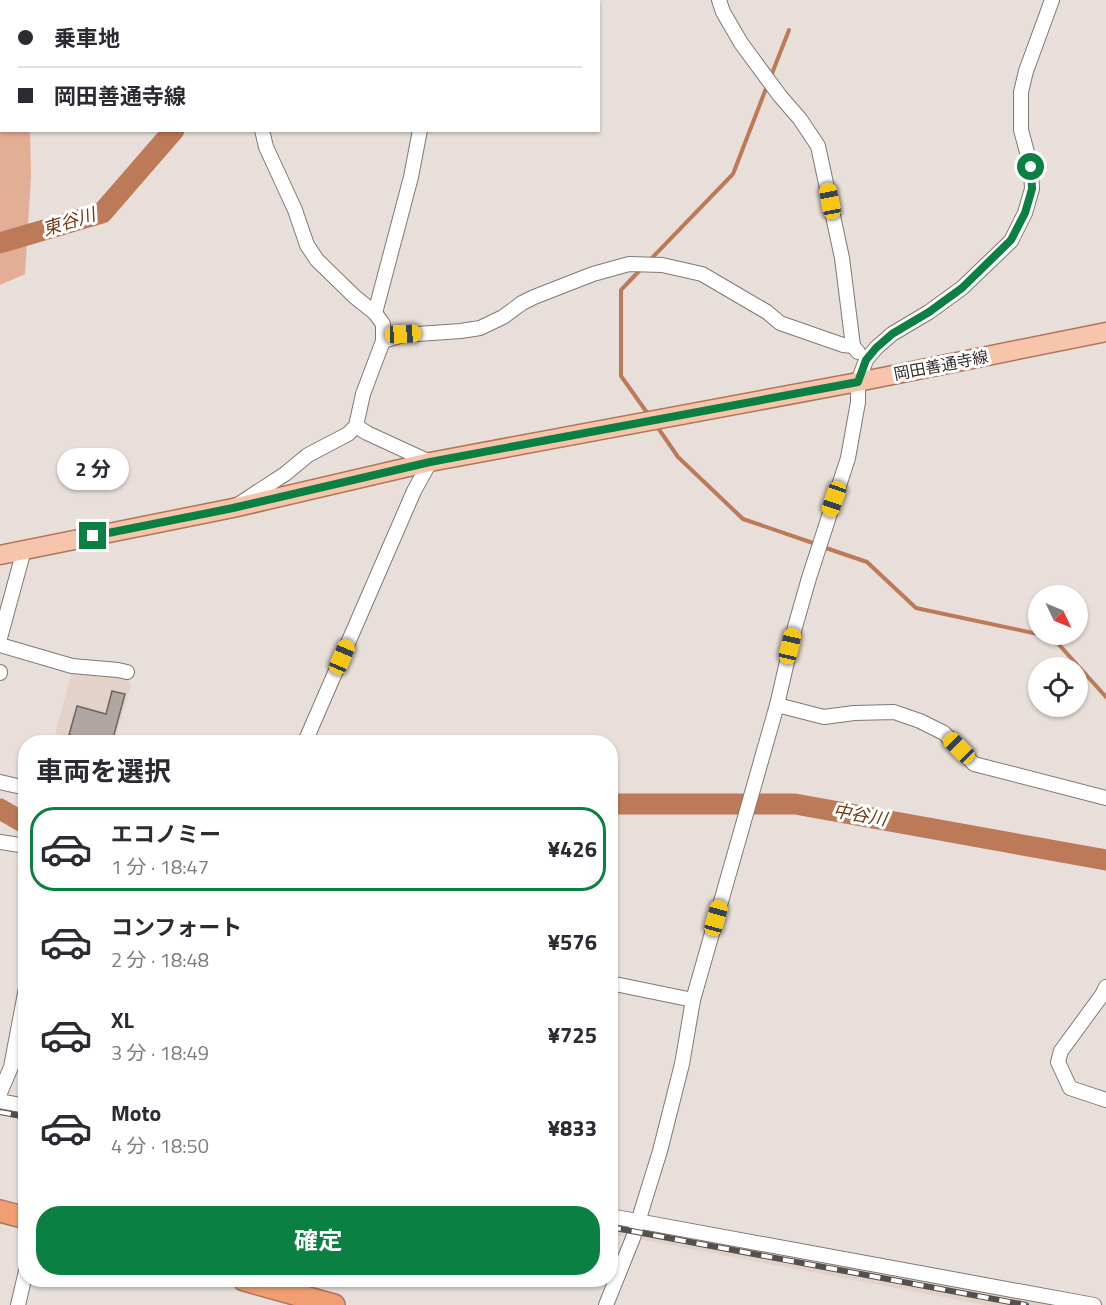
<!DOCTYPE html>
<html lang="ja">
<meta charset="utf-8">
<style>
body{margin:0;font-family:"Titillium Web","Noto Sans JP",sans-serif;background:#f7f7f7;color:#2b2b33;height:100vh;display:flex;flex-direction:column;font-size:22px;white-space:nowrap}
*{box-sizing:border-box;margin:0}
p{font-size:20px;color:#7c7c81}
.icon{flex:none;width:33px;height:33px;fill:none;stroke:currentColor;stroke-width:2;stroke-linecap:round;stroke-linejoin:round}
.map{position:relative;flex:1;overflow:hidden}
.sheet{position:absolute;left:18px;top:735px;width:600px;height:552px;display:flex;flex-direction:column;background:#fff;border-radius:24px;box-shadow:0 2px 4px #0004}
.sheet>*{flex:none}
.hud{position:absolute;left:0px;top:0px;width:600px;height:132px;box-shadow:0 2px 4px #0004;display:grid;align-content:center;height:132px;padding:0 18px;background:#fff}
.needle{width:39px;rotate:134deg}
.tools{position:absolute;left:1028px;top:585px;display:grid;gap:12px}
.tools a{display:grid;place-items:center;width:60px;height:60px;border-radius:50%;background:#fff;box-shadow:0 2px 4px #0004;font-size:30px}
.end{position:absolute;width:27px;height:27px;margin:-14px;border:8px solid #0b8043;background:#fff;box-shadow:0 0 0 3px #fff}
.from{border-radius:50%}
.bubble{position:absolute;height:42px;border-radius:21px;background:#fff;box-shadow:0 2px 4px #0004;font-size:20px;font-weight:700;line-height:42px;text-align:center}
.car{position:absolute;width:18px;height:36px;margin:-18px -9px;border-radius:8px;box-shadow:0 0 4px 2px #0007;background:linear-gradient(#f5c518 24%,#345 0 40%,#f5c518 0 76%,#345 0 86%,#f5c518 0)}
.hud b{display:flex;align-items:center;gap:21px;height:57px;font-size:22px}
.hud b+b{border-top:2px solid #e1e1e2}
.hud i{width:15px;height:15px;background:#2b2b33}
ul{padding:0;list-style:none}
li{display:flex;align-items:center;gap:18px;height:84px;margin:0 12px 9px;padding:0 6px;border:3px solid transparent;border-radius:24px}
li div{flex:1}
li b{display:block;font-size:22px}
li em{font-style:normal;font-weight:700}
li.selected{border-color:#0b8043}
li>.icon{width:54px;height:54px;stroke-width:1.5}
h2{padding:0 18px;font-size:27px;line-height:72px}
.action{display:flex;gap:12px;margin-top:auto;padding:12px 18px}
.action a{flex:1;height:69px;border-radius:24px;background:#0b8043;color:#fff;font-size:24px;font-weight:700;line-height:69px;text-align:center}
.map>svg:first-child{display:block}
.built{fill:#e3d2c9}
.green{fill:#e2af96}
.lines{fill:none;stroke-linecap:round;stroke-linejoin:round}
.stream{stroke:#bd7a58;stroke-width:4}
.river{stroke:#bd7a58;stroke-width:21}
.building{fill:#b1a7a2;stroke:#6d6460;stroke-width:1.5}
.minor-casing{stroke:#817874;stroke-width:16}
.major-casing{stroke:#ae7659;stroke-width:21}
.highway-casing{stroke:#ae7659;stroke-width:24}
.minor{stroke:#fff;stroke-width:14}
.major{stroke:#f7c5ab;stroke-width:18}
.highway{stroke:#f29e73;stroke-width:21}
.rail-casing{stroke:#55504e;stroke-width:6}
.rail{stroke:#fff;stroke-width:4;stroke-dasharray:11;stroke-linecap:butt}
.route{stroke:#0b8043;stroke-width:8}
.labels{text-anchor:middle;stroke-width:6;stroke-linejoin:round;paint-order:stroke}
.street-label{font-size:16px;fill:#302c2a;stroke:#fff}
.water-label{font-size:18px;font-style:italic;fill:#763711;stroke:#fff}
</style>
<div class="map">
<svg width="1106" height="1305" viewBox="0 0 1106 1305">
<rect width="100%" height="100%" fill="#e9dfda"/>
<g class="built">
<path d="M72,673l48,2 8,5 3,6 -17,56h-25l-34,-9z"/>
<path d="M0,1106l25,5v9l-25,-6z"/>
<path d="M610,1221l447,84h-72l-374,-71z"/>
</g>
<path class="green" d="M0,0h25l-23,2v128l28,1 1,46 -6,97 -25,11z"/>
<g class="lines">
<g class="stream">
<path d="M771,76l18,-46"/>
<path d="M650,260l83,-86 34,-88"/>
<path d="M642,268l-21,22v86l27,38"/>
<path d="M656,425l22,32 65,62 73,25"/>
<path d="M823,547l44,15 49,46 122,26"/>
<path d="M1038,634l15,4 53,59"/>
</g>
<g class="river">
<path d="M289,2l1,-2"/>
<path d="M0,243l102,-30 72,-83"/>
<path d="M610,804h185l311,56"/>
<path d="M0,809l26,15"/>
</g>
</g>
<path class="building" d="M112,691l13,3 -13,48h-13l-30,-7 8,-29 29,8z"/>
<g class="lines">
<g class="minor-casing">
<g id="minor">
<path d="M425,0v2"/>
<path d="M719,0l4,12 18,31 39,53 20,23 18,27 24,112 11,88 5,6"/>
<path d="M269,2v-2"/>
<path d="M375,313l36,-136 9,-47"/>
<path d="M383,341l20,-6 58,-4 19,-3 23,-11 19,-14 12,-6 59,-23 36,-10 33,1 40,9 65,38 13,11 63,22 10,1"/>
<path d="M239,504l46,-30 23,-19 40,-21 8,-8 7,-32 20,-53v-17l-8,-11 -20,-16 -38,-37 -10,-15 -12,-35 -29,-63 -4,-17"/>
<path d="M0,638l24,-88"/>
<path d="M0,645l72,21 46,4 9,2"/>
<path d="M0,672v1"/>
<path d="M777,705l47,12 30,-4 40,-1 26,9 24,12 30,31 132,34"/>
<path d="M305,742l109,-251 16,-29 -63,-29 -11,-7"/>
<path d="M0,782l26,6"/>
<path d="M0,842l26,4"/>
<path d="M610,983l83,17"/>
<path d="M1106,987l-4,8 -41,56 -3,11 12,26 36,12"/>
<path d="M0,1093l11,-26 15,-79"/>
<path d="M0,1101l26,5"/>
<path d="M610,1216l484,89"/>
<path d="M18,1305l8,-34"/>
<path d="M606,1305l27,-67 27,-87 22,-87 11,-64 84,-295 18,-78 14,-49 39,-120 10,-56v-20l8,-22 10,-12 16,-14 37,-22 33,-24 49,-47 14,-28 7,-24 -1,-22 -10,-37v-38l5,-21 26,-71"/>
</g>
</g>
<g class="major-casing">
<path id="major" d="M0,555l233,-47 197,-46 428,-80 248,-50"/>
</g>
<g class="highway-casing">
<g id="highway">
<path d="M0,1211l26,7"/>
<path d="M244,1280l90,25"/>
</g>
</g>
<use href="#minor" class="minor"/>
<use href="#major" class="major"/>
<use href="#highway" class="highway"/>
<g class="rail-casing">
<g id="rail">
<path d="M0,1112l26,5"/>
<path d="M610,1227l416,78"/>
</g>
</g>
<use href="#rail" class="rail"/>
</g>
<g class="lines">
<path class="route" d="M93,536l140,-28 197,-46 428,-80 8,-22 10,-12 16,-14 37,-22 33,-24 49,-48 14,-27 7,-24 -1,-22"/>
</g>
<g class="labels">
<g class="street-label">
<text transform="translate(941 365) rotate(-11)" y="6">岡田善通寺線</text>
</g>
<g class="water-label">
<text transform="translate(69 222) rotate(-17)" y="6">東谷川</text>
<text transform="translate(860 815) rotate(10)" y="6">中谷川</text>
</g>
</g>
</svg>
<div class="tools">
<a><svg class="needle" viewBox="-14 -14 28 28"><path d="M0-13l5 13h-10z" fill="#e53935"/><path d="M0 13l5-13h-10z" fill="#7c7c81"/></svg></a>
<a><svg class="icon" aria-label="locate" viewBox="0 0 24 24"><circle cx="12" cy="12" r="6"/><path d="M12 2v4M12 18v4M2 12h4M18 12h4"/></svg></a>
</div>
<i class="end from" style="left:1031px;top:167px"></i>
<i class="end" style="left:93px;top:536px"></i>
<div class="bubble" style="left:57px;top:448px;width:72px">2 分</div>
<i class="car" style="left:830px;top:201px;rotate:349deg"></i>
<i class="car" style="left:403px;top:334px;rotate:87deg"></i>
<i class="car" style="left:834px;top:499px;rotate:199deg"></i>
<i class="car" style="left:790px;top:646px;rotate:13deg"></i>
<i class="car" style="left:342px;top:657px;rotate:23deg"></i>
<i class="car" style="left:959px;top:748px;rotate:315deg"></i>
<i class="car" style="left:716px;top:918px;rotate:16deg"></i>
<div class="hud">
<b><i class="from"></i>乗車地</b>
<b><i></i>岡田善通寺線</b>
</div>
<section class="sheet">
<h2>車両を選択</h2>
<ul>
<li class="selected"><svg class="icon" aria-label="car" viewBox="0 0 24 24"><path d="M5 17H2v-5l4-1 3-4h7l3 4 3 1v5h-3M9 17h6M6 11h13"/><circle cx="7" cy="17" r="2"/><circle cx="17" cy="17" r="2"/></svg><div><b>エコノミー</b><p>1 分 · 18:47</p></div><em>¥426</em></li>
<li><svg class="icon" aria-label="car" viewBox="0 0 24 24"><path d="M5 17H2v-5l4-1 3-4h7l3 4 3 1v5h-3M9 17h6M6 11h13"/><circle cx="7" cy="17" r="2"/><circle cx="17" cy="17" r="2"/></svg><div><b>コンフォート</b><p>2 分 · 18:48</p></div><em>¥576</em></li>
<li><svg class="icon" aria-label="car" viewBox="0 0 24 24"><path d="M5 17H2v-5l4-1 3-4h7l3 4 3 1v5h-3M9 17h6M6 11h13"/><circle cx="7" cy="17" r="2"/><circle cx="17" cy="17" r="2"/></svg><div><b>XL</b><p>3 分 · 18:49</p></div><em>¥725</em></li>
<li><svg class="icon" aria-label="car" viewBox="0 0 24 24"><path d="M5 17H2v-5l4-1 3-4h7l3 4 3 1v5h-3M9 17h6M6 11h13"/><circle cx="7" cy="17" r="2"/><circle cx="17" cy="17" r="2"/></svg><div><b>Moto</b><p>4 分 · 18:50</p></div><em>¥833</em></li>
</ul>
<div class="action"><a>確定</a></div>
</section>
</div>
